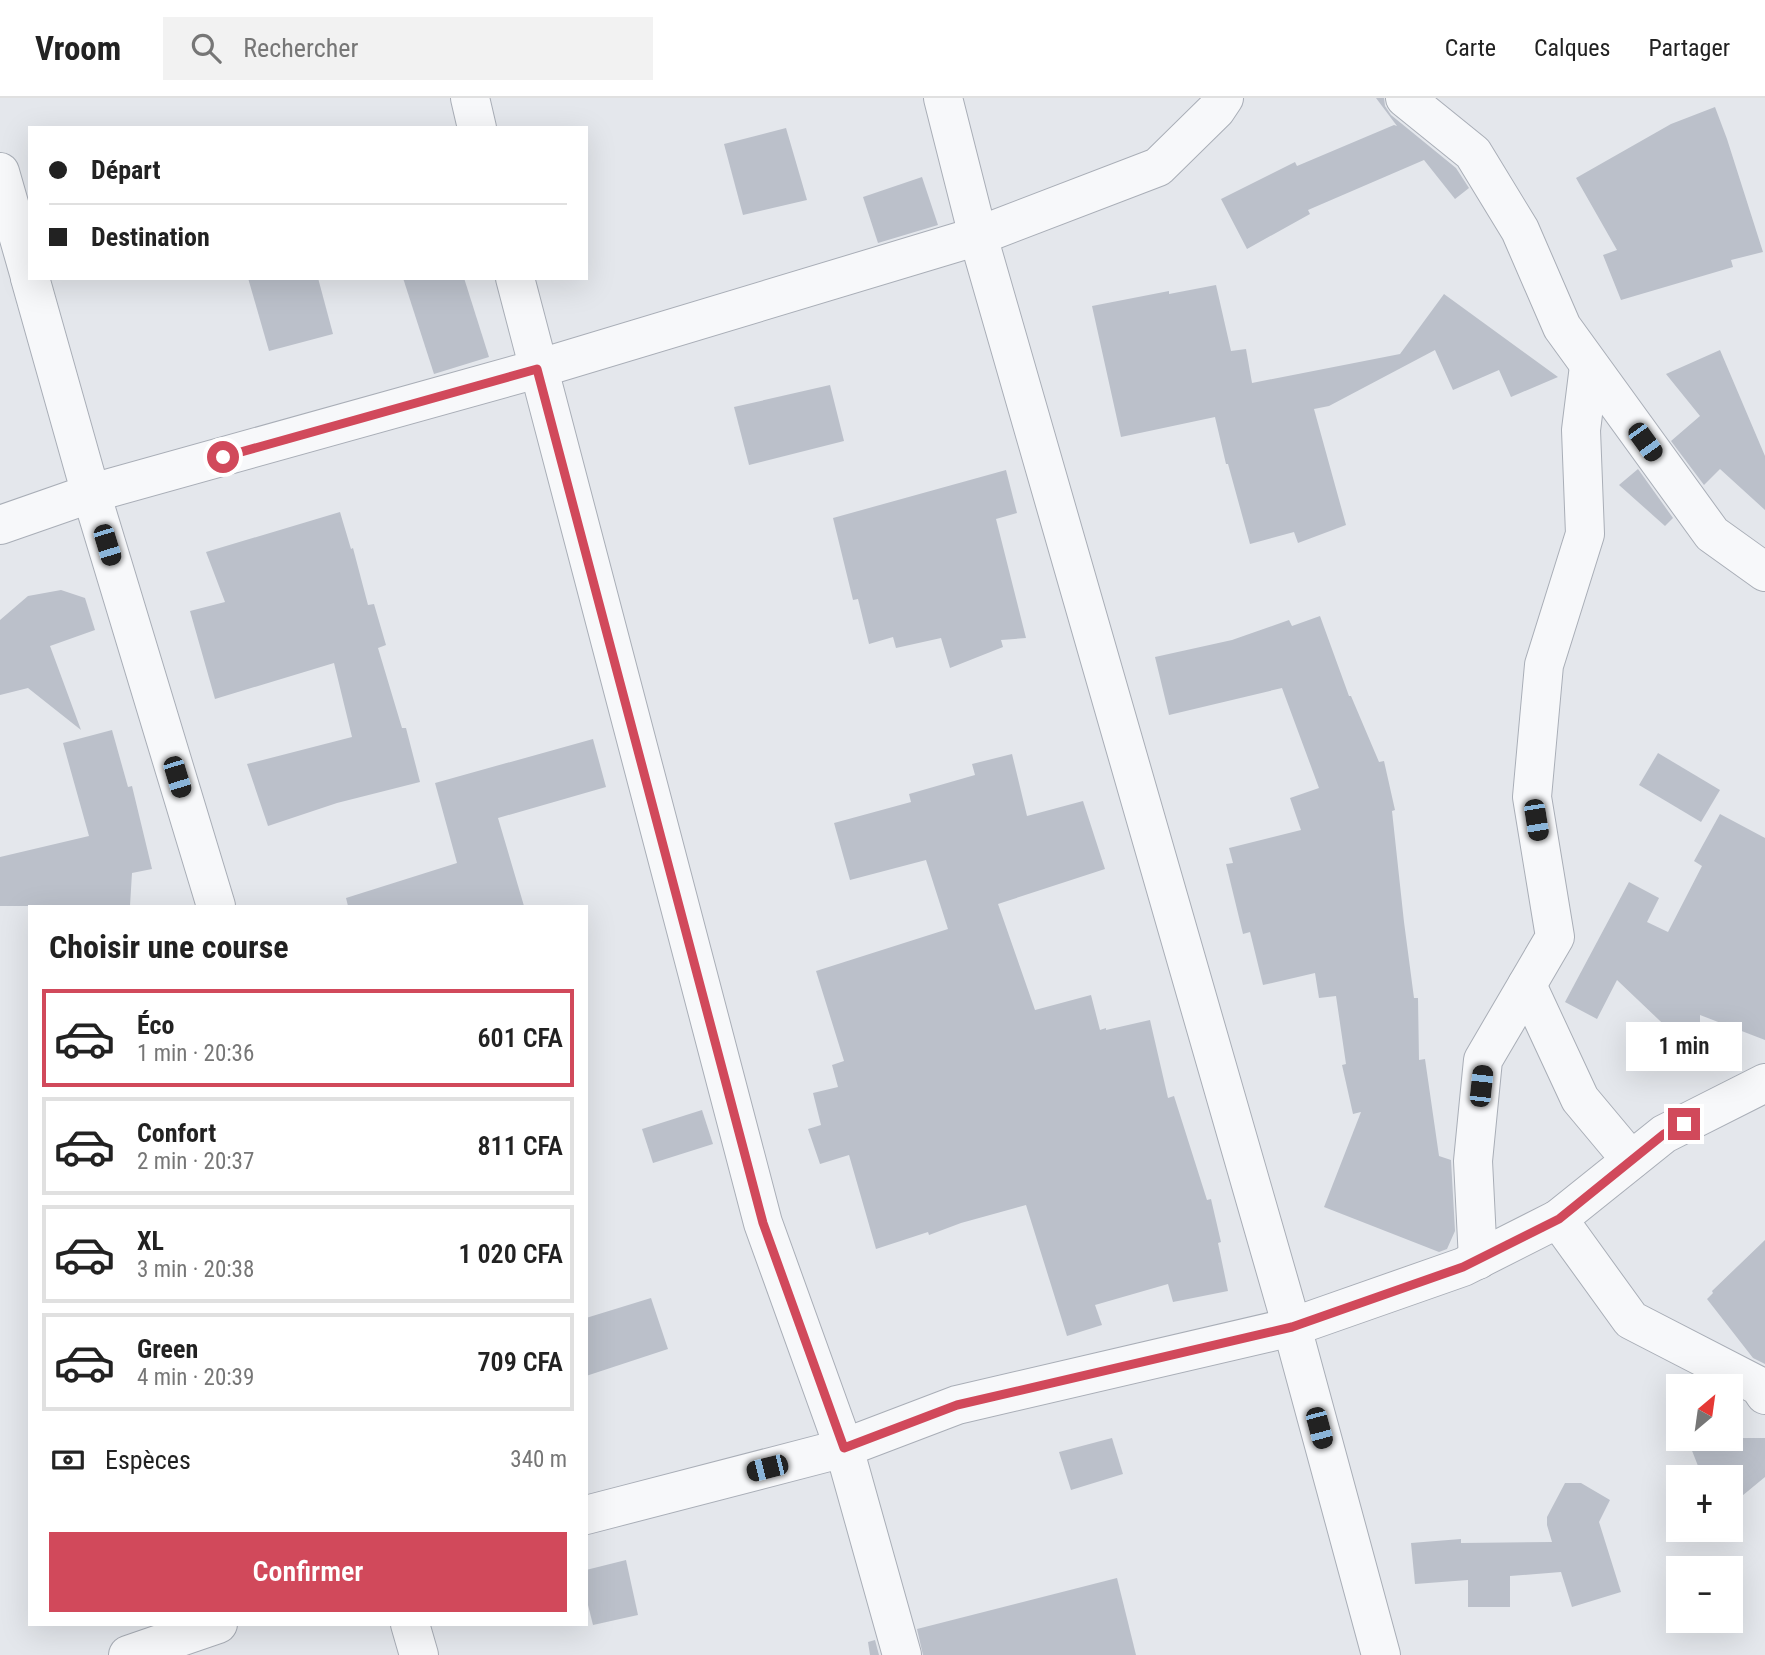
<!DOCTYPE html>
<html lang="fr">
<meta charset="utf-8">
<style>
body{margin:0;font-family:"Roboto Condensed",sans-serif;background:#f2f2f2;color:#222;height:100vh;display:flex;flex-direction:column;font-size:26px;white-space:nowrap}
*{box-sizing:border-box;margin:0}
p{font-size:23px;color:#767676}
.icon{flex:none;width:38px;height:38px;fill:none;stroke:currentColor;stroke-width:2;stroke-linecap:round;stroke-linejoin:round}
.map{position:relative;flex:1;overflow:hidden}
.panel{position:absolute;left:28px;top:807px;width:560px;height:721px;display:flex;flex-direction:column;background:#fff;border-radius:0px;box-shadow:0 7px 28px #0002}
.panel>*{flex:none}
.guide{position:absolute;left:28px;top:28px;width:560px;height:154px;border-radius:0px;box-shadow:0 7px 28px #0002;display:grid;align-content:center;height:154px;padding:0 21px;background:#fff}
.needle{width:46px;rotate:29deg}
.fabs{position:absolute;left:1666px;top:1276px;display:grid;gap:14px}
.fabs a{display:grid;place-items:center;width:77px;height:77px;border-radius:0px;background:#fff;box-shadow:0 7px 28px #0002;font-size:35px}
.end{position:absolute;width:32px;height:32px;margin:-16px;border:9px solid #d1495b;background:#fff;box-shadow:0 0 0 4px #fff}
.from{border-radius:50%}
.bubble{position:absolute;height:49px;border-radius:0px;background:#fff;box-shadow:0 7px 28px #0002;font-size:23px;font-weight:600;line-height:49px;text-align:center}
.car{position:absolute;width:21px;height:42px;margin:-21px -10px;border-radius:9px;box-shadow:0 0 5px 2px #0007;background:linear-gradient(#222 24%,#8ab4d8 0 40%,#222 0 76%,#8ab4d8 0 86%,#222 0)}
.guide b{display:flex;align-items:center;gap:24px;height:66px;font-size:26px}
.guide b+b{border-top:2px solid #e0e0e0}
.guide i{width:18px;height:18px;background:#222}
ul{padding:0;list-style:none}
li{display:flex;align-items:center;gap:21px;height:98px;margin:0 14px 10px;padding:0 7px;border:4px solid #e0e0e0;border-radius:0px}
li div{flex:1}
li b{display:block;font-size:26px}
li em{font-style:normal;font-weight:600}
li.on{border-color:#d1495b}
li>.icon{width:63px;height:63px;stroke-width:1.5}
h2{padding:0 21px;font-size:32px;line-height:84px}
.pay{display:flex;align-items:center;gap:18px;height:77px;padding:0 21px;font-size:26px}
.pay p{margin-inline-start:auto}
.button{display:flex;gap:14px;margin-top:auto;padding:14px 21px}
.button a{flex:1;height:80px;border-radius:0px;background:#d1495b;color:#fff;font-size:28px;font-weight:600;line-height:80px;text-align:center}
header{display:flex;align-items:center;gap:42px;box-sizing:border-box;height:98px;padding:0 35px;background:#fff;border-bottom:2px solid #e0e0e0}
header strong{font-size:33px}
nav{display:flex;gap:38px;margin-inline-start:auto;font-size:24px}
.search{width:490px;height:63px;background:#f2f2f2;display:flex;align-items:center;gap:18px;box-sizing:border-box;padding:0 24px;border-radius:0px;color:#767676;font-size:26px}
.map>svg:first-child{display:block}
.building{fill:#bbc0ca}
.lines{fill:none;stroke-linecap:round;stroke-linejoin:round}
.minor-casing{stroke:#a9aeb7;stroke-width:40}
.minor{stroke:#f7f8fa;stroke-width:38}
.route{stroke:#d1495b;stroke-width:9}
</style>
<header>
<strong>Vroom</strong>
<div class="search"><svg class="icon" aria-label="search" viewBox="0 0 24 24"><circle cx="10" cy="10" r="6"/><path d="M15 15l6 6"/></svg>Rechercher</div>
<nav><a>Carte</a><a>Calques</a><a>Partager</a></nav>
</header>
<div class="map">
<svg width="1765" height="1557" viewBox="0 0 1765 1557">
<rect width="100%" height="100%" fill="#e4e7ec"/>
<g class="building">
<path d="M1376,0h8l1,8 6,9 65,53 13,20 -14,11 -31,-39 -116,50 2,4 -63,35 -26,-50 74,-37 2,4 97,-41 3,1z"/>
<path d="M1715,9l12,32 36,113 -32,8 2,7 -112,33 -18,-45 14,-5 -41,-72 95,-54z"/>
<path d="M786,30l21,72 -64,15 -19,-71z"/>
<path d="M922,79l16,48 -60,18 -15,-46z"/>
<path d="M248,180h70l15,56 -64,17z"/>
<path d="M403,180h61l25,79 -55,17z"/>
<path d="M1216,187l15,66 15,-2 6,34 148,-29 44,-60 114,83 -47,20 -12,-27 -46,20 -18,-40 -106,56 -15,3 32,116 -48,18 -4,-11 -44,12 -22,-80h-2l-11,-47 -94,20 -29,-131 77,-15v3z"/>
<path d="M1720,252l45,106v54l-45,-41 -16,16 -33,-44 29,-25 -34,-42z"/>
<path d="M830,287l14,56 -95,24 -15,-58z"/>
<path d="M1638,371l35,49 -8,8 -46,-41z"/>
<path d="M1006,372l11,43 -21,6 30,119 -25,2 2,7 -53,21 -9,-30 -45,10 -3,-11 -24,7 -11,-45 -5,1 -20,-82z"/>
<path d="M340,414l11,37 2,-1 15,57 6,-1 12,41 -8,3 24,80h4l14,54 -83,21 -69,23 -21,-62 105,-27 -18,-74 -119,36 -25,-88 35,-9 -19,-50z"/>
<path d="M61,492l24,8 10,32 -45,16 31,84 -53,-42 -28,7v-75l28,-24z"/>
<path d="M1320,518l29,80h2l28,66 5,-1 11,49 -3,1 12,111 10,76h4l1,62 6,-1 14,97 12,4 4,71 -8,18 -8,3 -115,-45 37,-95 -8,2 -11,-49 4,-1 -10,-68 -17,2 -4,-25 -52,12 -13,-53 -7,2 -17,-70 7,-1 -4,-15 72,-18 -11,-32 29,-10 -37,-100 -113,27 -14,-58 77,-17 57,-20 3,6z"/>
<path d="M112,632l16,57 4,-1 20,83 -20,4 -2,33h-130v-49l89,-21 -26,-93z"/>
<path d="M593,641l13,48 -108,31 26,88h-176l-2,-8 111,-35 -22,-80z"/>
<path d="M1658,655l62,37 -19,32 -62,-37z"/>
<path d="M1012,656l15,62 56,-15 22,68 -107,35 37,106 56,-15 9,35 6,-2v2l44,-10 18,78 6,-2 33,104 4,-1 10,43 -3,1 10,48 -55,11 -5,-18 -73,21 7,20 -35,11 -41,-131 -65,18 -32,12 -1,-3 -52,17 -27,-94 -29,9 -12,-35 13,-4 -8,-32 25,-6 -6,-22 12,-4 -28,-90 132,-42 -22,-69 -76,20 -16,-57 77,-21 -2,-8 66,-19 -3,-11z"/>
<path d="M1720,716l45,24v202l-65,-25v44l-83,-79 -20,39 -32,-17 64,-120 30,16 -12,24 21,10 34,-66 -8,-5z"/>
<path d="M702,1012l11,34 -60,19 -11,-34z"/>
<path d="M1765,1142v124l-12,-6 -46,-59 6,-6 -1,-2z"/>
<path d="M651,1200l17,51 -82,27v-58z"/>
<path d="M1112,1340l11,36 -52,16 -12,-38z"/>
<path d="M1687,1340h78v39l-34,28v-28h-32l3,-1z"/>
<path d="M1565,1385h16l29,17 -11,22 22,70 -49,15 -11,-35 -51,4v31h-42v-27l-53,4 -4,-41 50,-4v4l91,-1 -5,-17v-8z"/>
<path d="M1678,1388v30l-11,-25z"/>
<path d="M626,1462l12,55 -45,10 -7,-28v-27z"/>
<path d="M1117,1480l19,77h-213l-6,-26z"/>
<path d="M875,1542l4,15h-9l-2,-13z"/>
</g>
<g class="lines">
<g class="minor-casing">
<g id="minor">
<path d="M470,0l7,30"/>
<path d="M943,0l35,138 314,1091 89,328"/>
<path d="M1405,0l68,55 47,77 42,97 150,207 53,38"/>
<path d="M0,74l30,105"/>
<path d="M30,180l55,195 131,433"/>
<path d="M515,180l248,945 81,225 58,207"/>
<path d="M0,427l92,-32 445,-124 441,-133 180,-69 58,-57 8,-12"/>
<path d="M1527,887l53,114 51,61"/>
<path d="M1558,1121l73,101 128,66 6,9"/>
<path d="M1478,1162l-5,-99 10,-101 72,-123 -23,-140 12,-132 41,-131 -4,-104 8,-64"/>
<path d="M586,1417l258,-67 113,-43 335,-78 171,-60 95,-48 106,-85 101,-51"/>
<path d="M410,1526l9,31"/>
<path d="M128,1557l90,-31"/>
</g>
</g>
<use href="#minor" class="minor"/>
</g>
<g class="lines">
<path class="route" d="M223,359l314,-88 226,854 81,225 113,-43 335,-78 171,-60 96,-48 105,-85 20,-10"/>
</g>
</svg>
<div class="fabs">
<a><svg class="needle" viewBox="-14 -14 28 28"><path d="M0-13l5 13h-10z" fill="#e53935"/><path d="M0 13l5-13h-10z" fill="#767676"/></svg></a>
<a>+</a>
<a>−</a>
</div>
<i class="end from" style="left:223px;top:359px"></i>
<i class="end" style="left:1684px;top:1026px"></i>
<div class="bubble" style="left:1626px;top:924px;width:116px">1 min</div>
<i class="car" style="left:1645px;top:344px;rotate:144deg"></i>
<i class="car" style="left:107px;top:447px;rotate:163deg"></i>
<i class="car" style="left:177px;top:679px;rotate:163deg"></i>
<i class="car" style="left:1536px;top:722px;rotate:171deg"></i>
<i class="car" style="left:1481px;top:988px;rotate:6deg"></i>
<i class="car" style="left:1319px;top:1330px;rotate:165deg"></i>
<i class="car" style="left:767px;top:1370px;rotate:256deg"></i>
<div class="guide">
<b><i class="from"></i>Départ</b>
<b><i></i>Destination</b>
</div>
<section class="panel">
<h2>Choisir une course</h2>
<ul>
<li class="on"><svg class="icon" aria-label="car" viewBox="0 0 24 24"><path d="M5 17H2v-5l4-1 3-4h7l3 4 3 1v5h-3M9 17h6M6 11h13"/><circle cx="7" cy="17" r="2"/><circle cx="17" cy="17" r="2"/></svg><div><b>Éco</b><p>1 min · 20:36</p></div><em>601 CFA</em></li>
<li><svg class="icon" aria-label="car" viewBox="0 0 24 24"><path d="M5 17H2v-5l4-1 3-4h7l3 4 3 1v5h-3M9 17h6M6 11h13"/><circle cx="7" cy="17" r="2"/><circle cx="17" cy="17" r="2"/></svg><div><b>Confort</b><p>2 min · 20:37</p></div><em>811 CFA</em></li>
<li><svg class="icon" aria-label="car" viewBox="0 0 24 24"><path d="M5 17H2v-5l4-1 3-4h7l3 4 3 1v5h-3M9 17h6M6 11h13"/><circle cx="7" cy="17" r="2"/><circle cx="17" cy="17" r="2"/></svg><div><b>XL</b><p>3 min · 20:38</p></div><em>1 020 CFA</em></li>
<li><svg class="icon" aria-label="car" viewBox="0 0 24 24"><path d="M5 17H2v-5l4-1 3-4h7l3 4 3 1v5h-3M9 17h6M6 11h13"/><circle cx="7" cy="17" r="2"/><circle cx="17" cy="17" r="2"/></svg><div><b>Green</b><p>4 min · 20:39</p></div><em>709 CFA</em></li>
</ul>
<div class="pay"><svg class="icon" aria-label="cash" viewBox="0 0 24 24"><path d="M3 7h18v10H3z"/><circle cx="12" cy="12" r="2"/></svg>Espèces<p>340 m</p></div>
<div class="button"><a>Confirmer</a></div>
</section>
</div>
